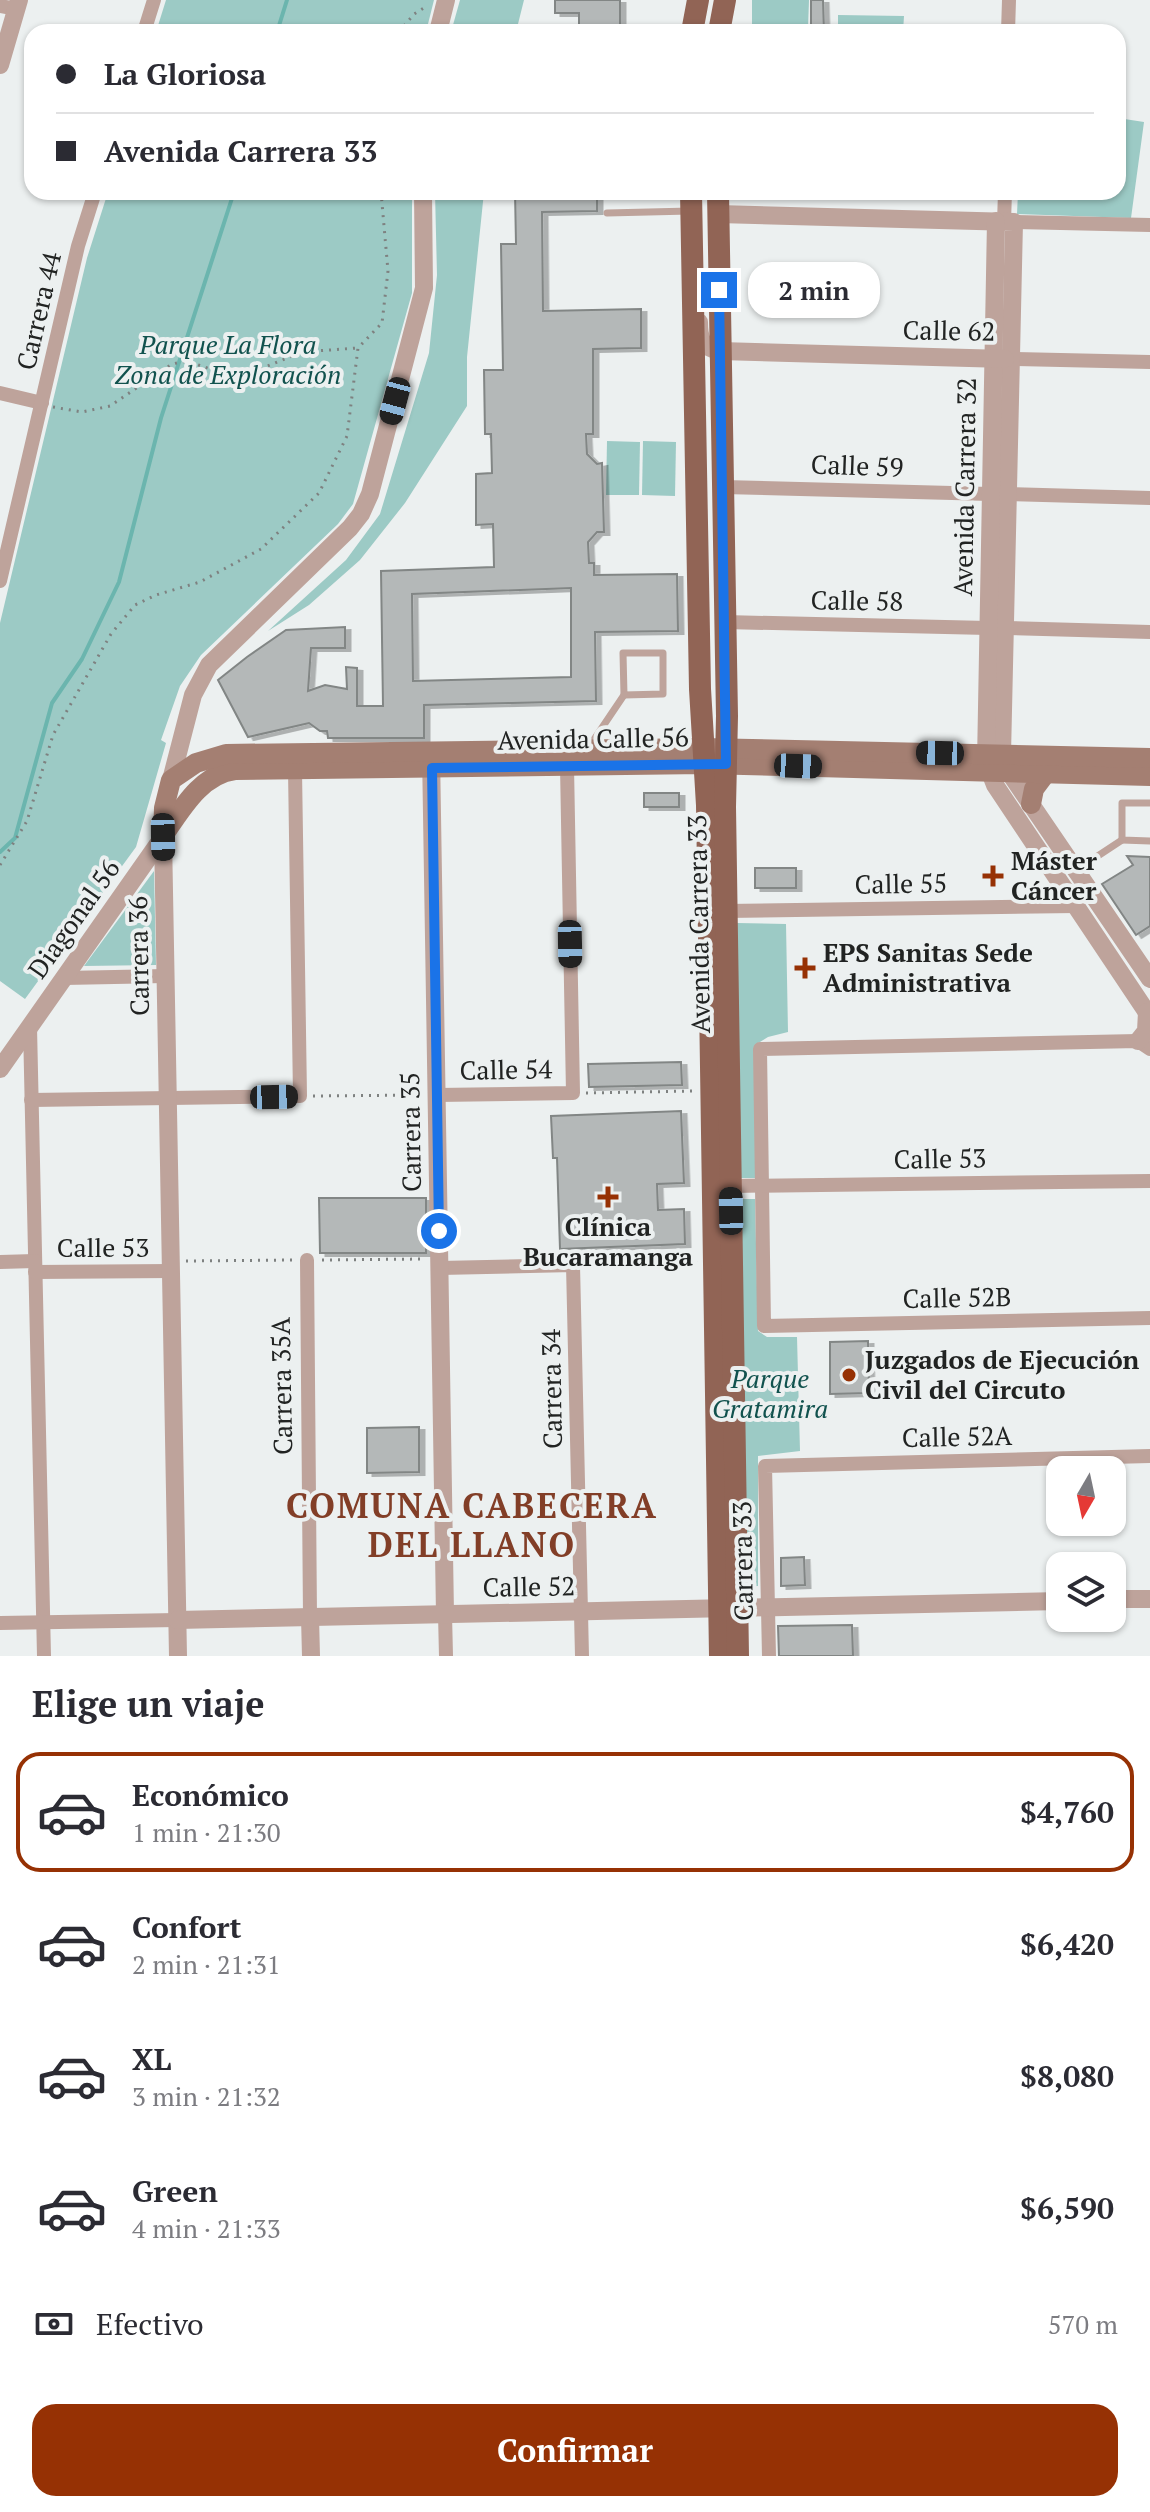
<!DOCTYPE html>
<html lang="es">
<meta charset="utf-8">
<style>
body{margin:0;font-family:"PT Serif",serif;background:#f7f7f7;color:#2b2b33;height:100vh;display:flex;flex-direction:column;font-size:30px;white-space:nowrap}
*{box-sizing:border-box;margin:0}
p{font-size:26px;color:#7c7c81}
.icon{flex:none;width:44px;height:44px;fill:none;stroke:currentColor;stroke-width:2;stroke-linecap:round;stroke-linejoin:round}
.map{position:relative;height:1656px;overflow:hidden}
.sheet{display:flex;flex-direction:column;background:#fff;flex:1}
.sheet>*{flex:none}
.hud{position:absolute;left:24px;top:24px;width:1102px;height:176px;border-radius:24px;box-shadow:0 2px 6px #0004;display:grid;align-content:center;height:176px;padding:0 32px;background:#fff}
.needle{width:52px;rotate:189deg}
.buttons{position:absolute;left:1046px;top:1456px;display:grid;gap:16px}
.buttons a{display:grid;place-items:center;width:80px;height:80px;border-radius:16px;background:#fff;box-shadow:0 2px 6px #0004;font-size:40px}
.end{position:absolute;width:36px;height:36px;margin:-18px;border:10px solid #1a73e8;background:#fff;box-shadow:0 0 0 4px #fff}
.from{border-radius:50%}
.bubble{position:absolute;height:56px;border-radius:24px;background:#fff;box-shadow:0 2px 6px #0004;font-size:26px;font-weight:700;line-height:56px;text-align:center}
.car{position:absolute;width:24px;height:48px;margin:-24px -12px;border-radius:10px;box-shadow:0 0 6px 2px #0007;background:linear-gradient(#222 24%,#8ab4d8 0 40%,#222 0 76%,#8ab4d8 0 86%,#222 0)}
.hud b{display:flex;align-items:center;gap:28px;height:76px;font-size:30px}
.hud b+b{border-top:2px solid #e1e1e2}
.hud i{width:20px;height:20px;background:#2b2b33}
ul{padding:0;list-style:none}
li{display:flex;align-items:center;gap:24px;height:120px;margin:0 16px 12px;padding:0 16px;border:4px solid transparent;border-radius:24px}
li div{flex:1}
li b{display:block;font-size:30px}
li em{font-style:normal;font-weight:700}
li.selected{border-color:#963104}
li>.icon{width:72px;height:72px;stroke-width:1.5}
h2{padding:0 32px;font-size:36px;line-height:96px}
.pay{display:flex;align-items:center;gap:20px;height:88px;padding:0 32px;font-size:30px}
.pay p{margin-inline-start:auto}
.button{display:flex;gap:16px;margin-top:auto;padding:16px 32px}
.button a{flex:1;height:92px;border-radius:24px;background:#963104;color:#fff;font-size:32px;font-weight:700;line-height:92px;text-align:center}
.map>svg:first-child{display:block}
.green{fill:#9ccac5}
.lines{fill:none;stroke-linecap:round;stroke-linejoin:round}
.stream{stroke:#6bb5ae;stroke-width:4}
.building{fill:#b4b8b8;stroke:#828685;stroke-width:2;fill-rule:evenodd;filter:url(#shadow)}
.path{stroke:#7e8180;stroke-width:3;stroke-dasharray:2 6;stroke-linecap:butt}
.service{stroke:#bea39b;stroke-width:7}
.minor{stroke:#bea39b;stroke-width:14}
.tertiary{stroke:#bea39b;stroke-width:18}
.secondary{stroke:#a47f72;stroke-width:20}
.primary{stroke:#916455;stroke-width:22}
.route{stroke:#1a73e8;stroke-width:10}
.poi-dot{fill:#963104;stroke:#ecf0f0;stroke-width:3}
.labels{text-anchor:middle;stroke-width:8;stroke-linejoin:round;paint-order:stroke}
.street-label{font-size:26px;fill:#212322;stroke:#ecf0f0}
.park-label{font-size:26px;font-style:italic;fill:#11524e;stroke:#ecf0f0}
.poi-label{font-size:26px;font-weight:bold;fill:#212322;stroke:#ecf0f0;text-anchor:start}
.district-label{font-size:34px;font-weight:bold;letter-spacing:2px;fill:#823e27;stroke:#ecf0f0}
</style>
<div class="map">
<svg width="1150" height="1656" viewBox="0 0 1150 1656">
<defs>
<filter id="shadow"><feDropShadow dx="5.5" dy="3" stdDeviation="0" flood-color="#0004"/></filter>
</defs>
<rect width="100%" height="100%" fill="#ecf0f0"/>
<g class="green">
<path d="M166,0h268l-8,32h-270z"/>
<path d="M460,0h64l-8,32h-65z"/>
<path d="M752,0h57l-1,28 -56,-2z"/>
<path d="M838,15l66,1 -1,16h-65z"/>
<path d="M1118,118l26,4 -13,96 -114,-4 1,-22h100z"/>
<path d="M108,192h304v101l-59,211 -15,20 -137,131 -21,31 -19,54 5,3 -30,104 -111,152 -25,-18v-358l87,-365z"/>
<path d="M435,192h49l-17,165v49l-62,97 -45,57 -51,45 -41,26 78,-71 34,-46 49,-161 8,-78z"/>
<path d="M607,441l33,1 -1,53h-33z"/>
<path d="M643,441l33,1 -1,54 -33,-1z"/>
<path d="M154,871l2,94 -72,1z"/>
<path d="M737,923l49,1 2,108 -20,5 -13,8v133h-15z"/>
<path d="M738,1199h17l3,132 9,6h30l3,114 -42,5v130l-12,1z"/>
</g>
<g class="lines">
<g class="stream">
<path d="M277,32l10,-32"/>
<path d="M0,852l15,-14 37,-135 30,-44 37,-77 42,-164 73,-226"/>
</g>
</g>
<g class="building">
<path d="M555,0h65v32h-41v-19h-24z"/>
<path d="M811,0h12l1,32h-13z"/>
<path d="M515,192h82v19l-55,1 1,99 98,-2v39l-48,1v85h-7l1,20 10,10 5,-1 2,69h-7l-9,10 1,21h5v12l83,-1 1,57 -83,1 1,69 -172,4v33h-96l-1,-7h-7l-11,-8 -61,14 -30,-57 29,-23 39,-27 59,-3v21h-34l-3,43 17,-6 22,4 -1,-22 11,1v38h26l-2,-135 113,-4 -1,-43 -17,1v-51l16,-1 -1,-39h-6l-1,-64h19l-2,-126h15zM571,588v89l-158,4 -1,-87z"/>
<rect x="644" y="793" width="35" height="14"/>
<path d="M1127,856l23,1v69l-14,9 -34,-51 31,-19z"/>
<rect x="755" y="868" width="41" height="20"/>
<path d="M681,1062l1,23 -93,2 -1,-23z"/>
<path d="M681,1111l3,72 -27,1 1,26 26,-1 1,35 -125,5 -3,-91h-4l-2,-42z"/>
<path d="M319,1198h107v55h-106z"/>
<path d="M868,1341l1,52 -39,1v-52z"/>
<path d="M419,1427v45l-52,1v-45z"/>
<path d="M804,1557l1,28 -24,1v-28z"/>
<path d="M852,1625l1,31h-74l-1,-30z"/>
</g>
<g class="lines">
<g class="path">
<path d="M399,32l15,-18 13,-8"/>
<path d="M53,407l29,5 28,-6 62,-42 15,-3 35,12 36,-3 44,-18 55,-4"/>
<path d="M0,865l27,-44 26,-86 58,-101 24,-29 21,-10 44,-13 61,-33 58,-56 28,-57 11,-88 24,-25 6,-52 -7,-79"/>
<path d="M586,1093l108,-2"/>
<path d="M313,1096l108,-1"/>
<path d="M322,1260l101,-1"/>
<path d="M186,1261l109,-1"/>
<path d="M586,1265l112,-3"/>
</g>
<g class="service">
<path d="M607,213l83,-2"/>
<path d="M623,653h40v41l-39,1z"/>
<path d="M591,744l33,-49"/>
<path d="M1150,803h-28v37l28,1"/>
<path d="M1078,869l44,-29"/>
</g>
<g class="minor">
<path d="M0,6l17,3"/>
<path d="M144,32l10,-32"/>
<path d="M1008,32l1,-32"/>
<path d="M1004,222l1,-30"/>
<path d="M1014,222l136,3"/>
<path d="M1011,359l139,3"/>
<path d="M0,393l42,10"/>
<path d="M723,487l267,7"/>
<path d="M1008,494l142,4"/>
<path d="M0,581l78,-335 17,-54"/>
<path d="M725,622l263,6"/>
<path d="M1005,628l145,4"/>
<path d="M726,911l350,-5"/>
<path d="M64,978l101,-2"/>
<path d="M30,1027l14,629"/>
<path d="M1150,1049l-12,-8 -378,8 4,277 386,-8"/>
<path d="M437,1095l136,-2 -6,-327"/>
<path d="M31,1100l269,-4 -5,-326"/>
<path d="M731,1186l419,-5"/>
<path d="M307,1260l3,357"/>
<path d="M0,1262l35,-1"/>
<path d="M440,1268l133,-3 9,391"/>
<path d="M35,1272l136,-1"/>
<path d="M445,1614l1,42"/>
<path d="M0,1623l177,-3"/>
<path d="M769,1656l-4,-190 385,-10"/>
</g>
<g class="tertiary">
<path d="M438,32l8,-32"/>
<path d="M0,65l19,-65"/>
<path d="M718,214l296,8 -12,533 7,17 141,207"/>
<path d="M996,221l-10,541 9,23 155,232"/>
<path d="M699,322c0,17 3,26 21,29l285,8"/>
<path d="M431,753l14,861"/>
<path d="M171,780l22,-85 16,-30 141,-137 11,-14 9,-20 54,-206 -1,-96"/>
<path d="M163,837l15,819"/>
<path d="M1138,1041l8,-10 1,-19"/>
<path d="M0,1069l163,-232"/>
<path d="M1112,1599h38"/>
<path d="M310,1617l1,39"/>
<path d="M177,1620l883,-19"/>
</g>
<g class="secondary">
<path d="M1031,804l3,-15 12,-16"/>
<path d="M163,836c18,-26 38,-62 72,-66l469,-6 446,12"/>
<path d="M163,837l1,-29 7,-28 25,-17 30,-9 477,-6 447,10"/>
</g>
<g class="primary">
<path d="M692,32l6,-32"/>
<path d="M719,32l6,-32"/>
<path d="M691,192l9,497 7,116 13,851"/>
<path d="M718,192l9,524 -2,91 13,849"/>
</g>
</g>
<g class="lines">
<path class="route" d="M439,1231l-7,-463 294,-4 -7,-474"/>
</g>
<g class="poi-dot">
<path d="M989 864h8v8h8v8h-8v8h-8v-8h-8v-8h8z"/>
<path d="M801 956h8v8h8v8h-8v8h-8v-8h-8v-8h8z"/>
<path d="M604 1185h8v8h8v8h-8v8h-8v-8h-8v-8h8z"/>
<circle cx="849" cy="1375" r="8"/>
</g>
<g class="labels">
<g class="street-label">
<text transform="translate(39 311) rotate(-77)" y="9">Carrera 44</text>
<text transform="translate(949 331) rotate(1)" y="9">Calle 62</text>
<text transform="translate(857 466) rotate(2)" y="9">Calle 59</text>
<text transform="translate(965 487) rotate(-89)" y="9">Avenida Carrera 32</text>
<text transform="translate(857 601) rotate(1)" y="9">Calle 58</text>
<text transform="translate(593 739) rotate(-1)" y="9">Avenida Calle 56</text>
<text transform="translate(901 884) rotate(-1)" y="9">Calle 55</text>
<text transform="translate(74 919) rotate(-55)" y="9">Diagonal 56</text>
<text transform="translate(699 924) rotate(-91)" y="9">Avenida Carrera 33</text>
<text transform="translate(139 956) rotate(-91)" y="9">Carrera 36</text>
<text transform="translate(506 1070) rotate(-1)" y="9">Calle 54</text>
<text transform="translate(411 1132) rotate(-91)" y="9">Carrera 35</text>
<text transform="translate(940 1159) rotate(-1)" y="9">Calle 53</text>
<text x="103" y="1257">Calle 53</text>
<text transform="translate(957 1298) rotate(-1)" y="9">Calle 52B</text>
<text transform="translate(282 1386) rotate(-91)" y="9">Carrera 35A</text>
<text transform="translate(552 1389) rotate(-91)" y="9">Carrera 34</text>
<text transform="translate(957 1437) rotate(-1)" y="9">Calle 52A</text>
<text transform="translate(743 1561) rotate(-91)" y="9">Carrera 33</text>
<text transform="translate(529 1587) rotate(-1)" y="9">Calle 52</text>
</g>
<g class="park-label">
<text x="228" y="354">Parque La Flora<tspan x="228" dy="30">Zona de Exploración</tspan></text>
<text x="770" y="1388">Parque<tspan x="770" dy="30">Gratamira</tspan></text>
</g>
<g class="poi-label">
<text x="1011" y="870">Máster<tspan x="1011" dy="30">Cáncer</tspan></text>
<text x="823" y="962">EPS Sanitas Sede<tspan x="823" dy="30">Administrativa</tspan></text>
<text x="608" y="1236" text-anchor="middle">Clínica<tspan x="608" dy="30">Bucaramanga</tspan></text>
<text x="865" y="1369">Juzgados de Ejecución<tspan x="865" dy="30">Civil del Circuto</tspan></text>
</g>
<g class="district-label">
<text x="472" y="1518">COMUNA CABECERA<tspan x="472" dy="39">DEL LLANO</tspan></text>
</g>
</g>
</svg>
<div class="buttons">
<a><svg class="needle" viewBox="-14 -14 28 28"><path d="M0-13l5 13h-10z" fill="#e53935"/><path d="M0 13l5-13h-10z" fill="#7c7c81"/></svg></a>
<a><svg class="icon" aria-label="layers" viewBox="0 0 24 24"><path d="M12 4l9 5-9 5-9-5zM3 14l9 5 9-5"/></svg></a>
</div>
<i class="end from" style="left:439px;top:1231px"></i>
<i class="end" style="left:719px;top:290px"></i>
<div class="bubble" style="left:748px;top:262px;width:132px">2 min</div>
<i class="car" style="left:395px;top:401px;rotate:195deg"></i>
<i class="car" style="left:940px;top:753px;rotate:271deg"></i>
<i class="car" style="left:798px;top:766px;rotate:92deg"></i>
<i class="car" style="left:163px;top:837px;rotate:179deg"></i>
<i class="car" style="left:570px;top:944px;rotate:179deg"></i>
<i class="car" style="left:274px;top:1097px;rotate:89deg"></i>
<i class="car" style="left:731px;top:1211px;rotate:359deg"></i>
<div class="hud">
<b><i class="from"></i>La Gloriosa</b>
<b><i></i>Avenida Carrera 33</b>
</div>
</div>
<section class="sheet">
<h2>Elige un viaje</h2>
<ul>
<li class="selected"><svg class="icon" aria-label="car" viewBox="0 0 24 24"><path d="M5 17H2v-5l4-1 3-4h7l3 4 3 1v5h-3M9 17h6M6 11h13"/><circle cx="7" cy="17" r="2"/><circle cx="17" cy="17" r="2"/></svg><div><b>Económico</b><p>1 min · 21:30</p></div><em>$4,760</em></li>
<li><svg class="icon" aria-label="car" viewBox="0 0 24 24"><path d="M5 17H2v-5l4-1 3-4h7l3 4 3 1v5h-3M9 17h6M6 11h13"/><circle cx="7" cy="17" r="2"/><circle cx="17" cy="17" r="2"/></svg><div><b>Confort</b><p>2 min · 21:31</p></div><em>$6,420</em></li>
<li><svg class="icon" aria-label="car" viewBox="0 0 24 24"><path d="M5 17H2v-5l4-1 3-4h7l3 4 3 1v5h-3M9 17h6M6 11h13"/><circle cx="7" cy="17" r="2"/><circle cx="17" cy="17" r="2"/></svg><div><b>XL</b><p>3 min · 21:32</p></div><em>$8,080</em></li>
<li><svg class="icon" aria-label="car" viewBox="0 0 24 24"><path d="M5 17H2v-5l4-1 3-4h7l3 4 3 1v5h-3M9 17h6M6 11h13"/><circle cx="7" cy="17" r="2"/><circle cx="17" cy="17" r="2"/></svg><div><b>Green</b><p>4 min · 21:33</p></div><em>$6,590</em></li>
</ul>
<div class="pay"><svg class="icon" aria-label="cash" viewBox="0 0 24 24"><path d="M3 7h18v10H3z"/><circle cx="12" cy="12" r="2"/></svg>Efectivo<p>570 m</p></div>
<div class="button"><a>Confirmar</a></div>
</section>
